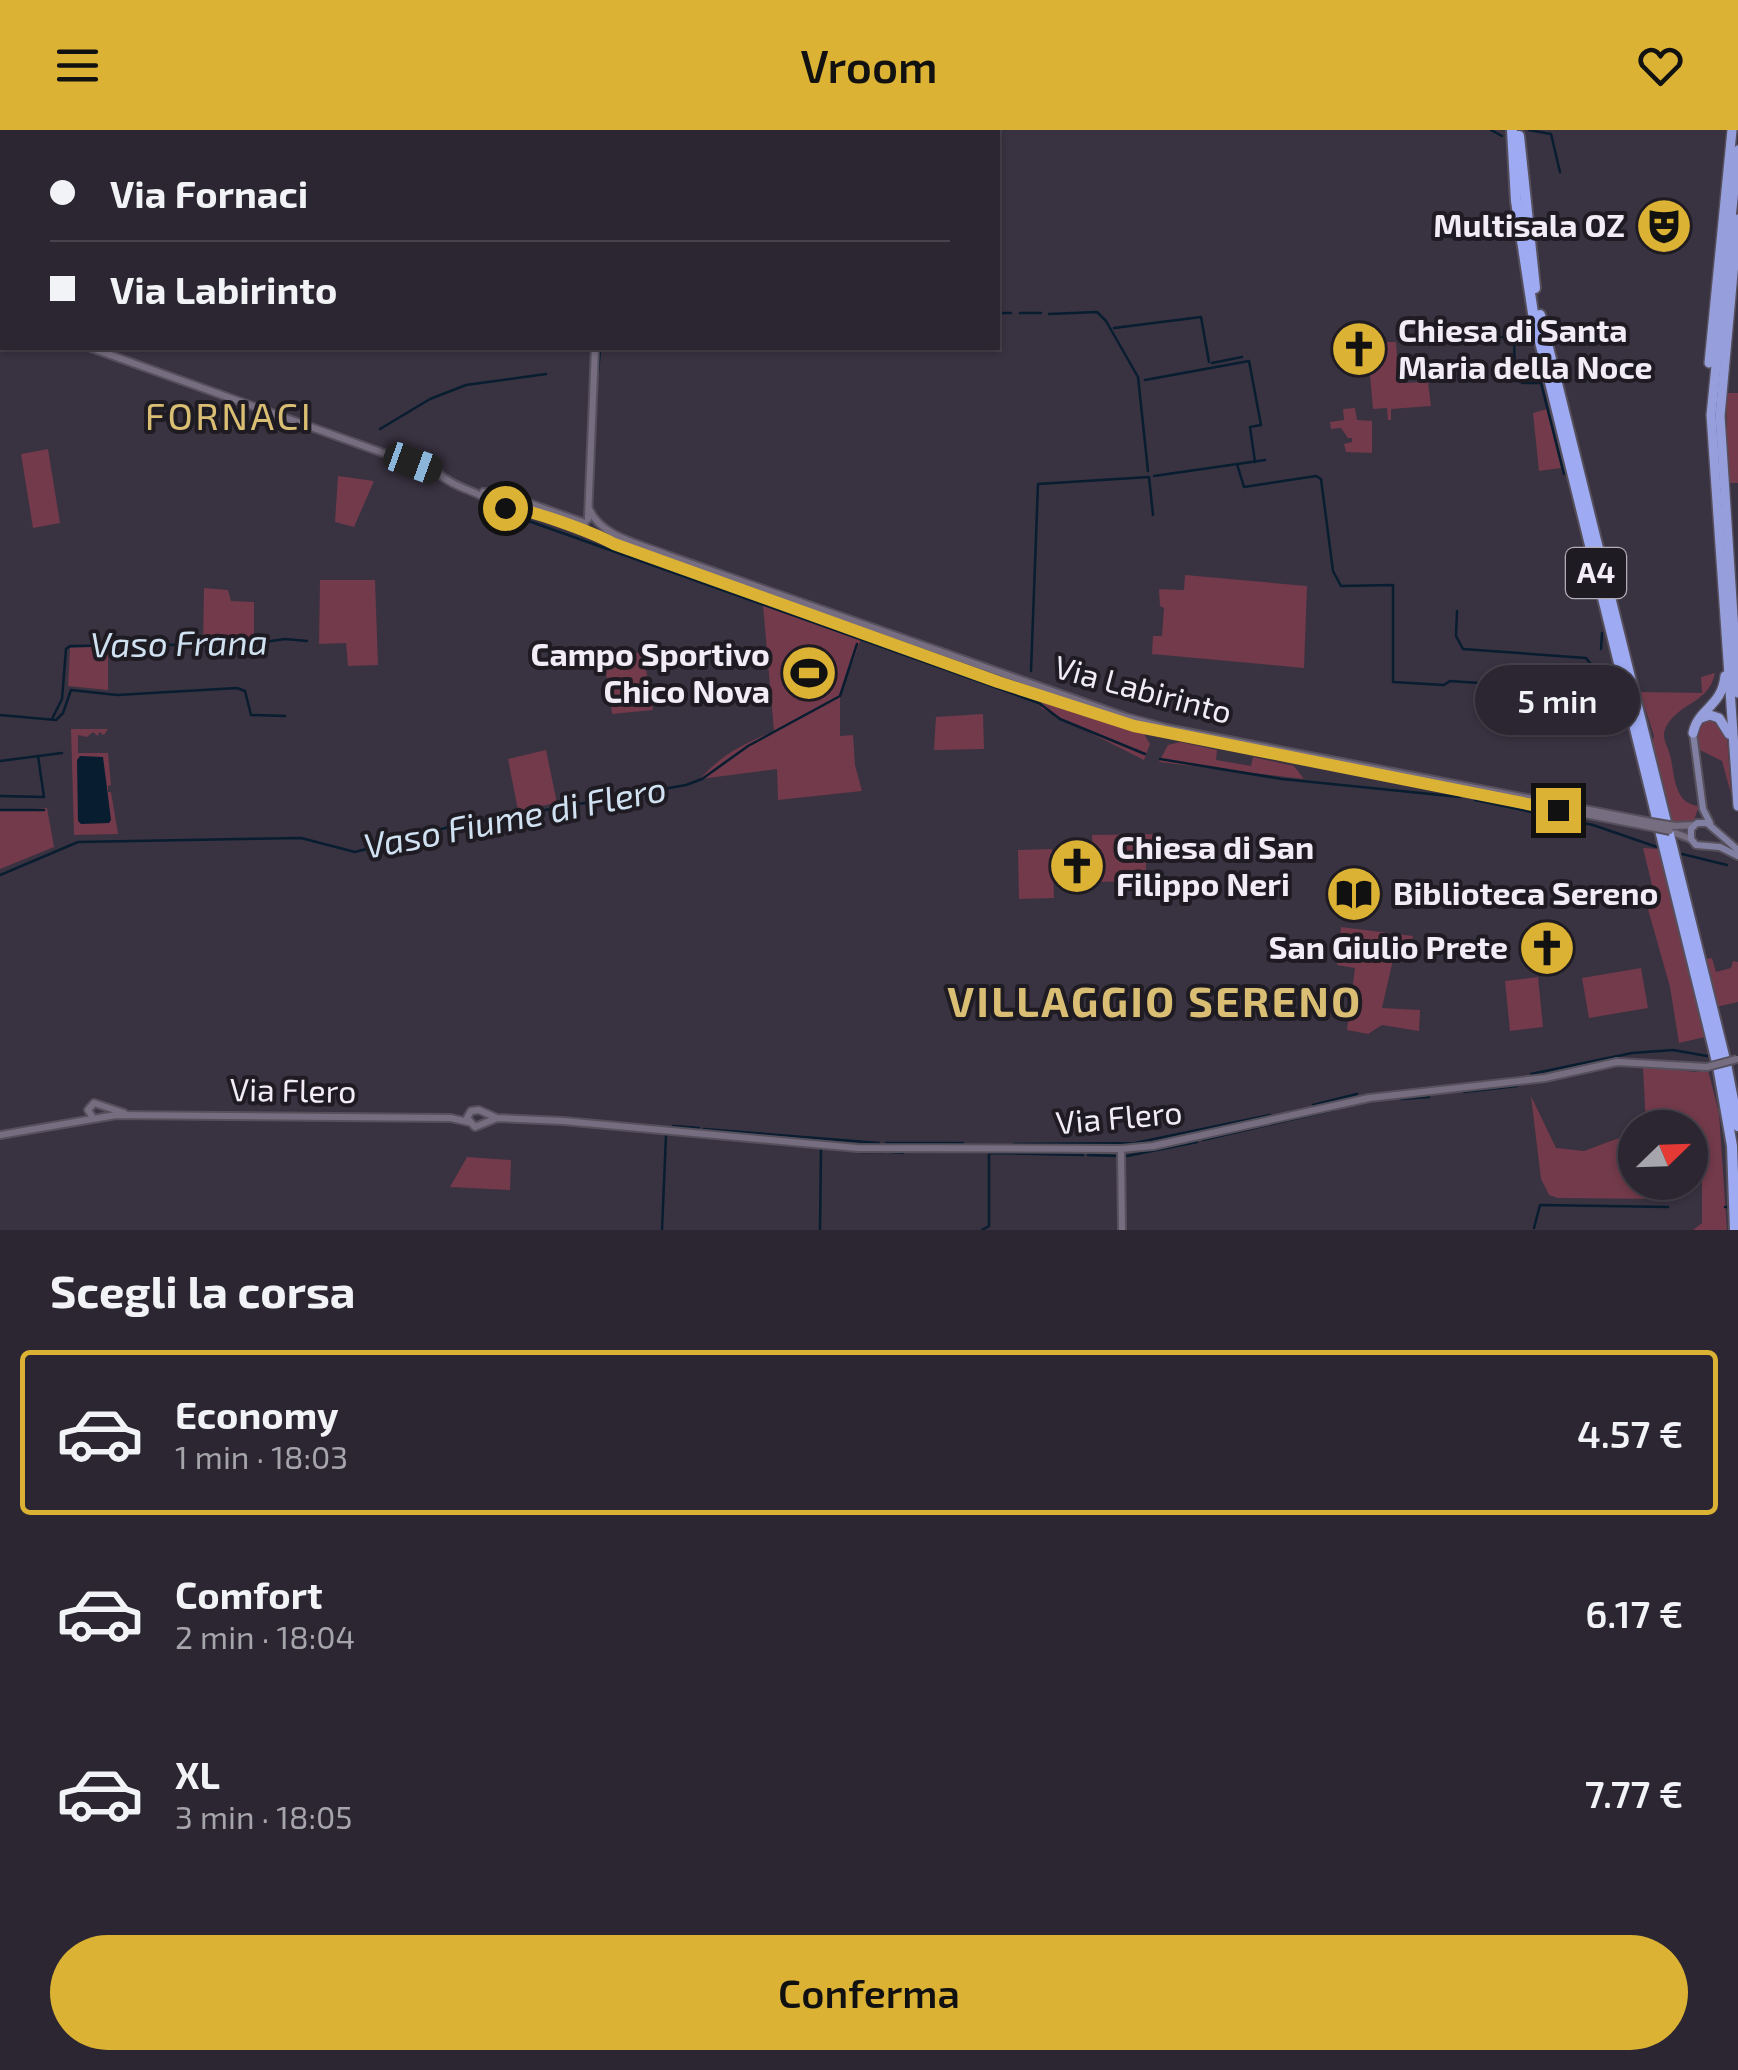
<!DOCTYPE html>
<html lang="it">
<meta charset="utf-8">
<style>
body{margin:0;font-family:"Exo 2",sans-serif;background:#332e39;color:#f1f3f6;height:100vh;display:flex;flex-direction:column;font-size:38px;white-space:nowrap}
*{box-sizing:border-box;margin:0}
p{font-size:32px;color:#a6a5ab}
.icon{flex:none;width:55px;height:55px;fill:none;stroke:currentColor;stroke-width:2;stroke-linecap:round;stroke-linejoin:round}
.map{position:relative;height:1100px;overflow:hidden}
.panel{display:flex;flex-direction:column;background:#2b2631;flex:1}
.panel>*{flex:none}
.guide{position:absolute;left:0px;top:0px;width:1000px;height:220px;box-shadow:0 2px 8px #0004,0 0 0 2px #47434d;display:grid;align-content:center;height:220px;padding:0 50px;background:#2b2631}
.needle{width:65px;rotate:67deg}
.fabs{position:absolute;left:1618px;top:980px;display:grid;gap:20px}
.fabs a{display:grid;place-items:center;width:90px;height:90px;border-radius:50%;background:#2b2631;box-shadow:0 2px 8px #0004,0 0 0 2px #47434d;font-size:50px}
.end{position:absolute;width:45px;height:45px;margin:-22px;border:12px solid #dbb233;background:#111;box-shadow:0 0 0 5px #111}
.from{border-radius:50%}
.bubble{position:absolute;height:70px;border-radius:35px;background:#2b2631;box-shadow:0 2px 8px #0004,0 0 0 2px #47434d;font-size:32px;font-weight:600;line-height:70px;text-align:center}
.car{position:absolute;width:30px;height:60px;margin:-30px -15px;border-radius:12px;box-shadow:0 0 8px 2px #0007;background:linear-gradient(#222 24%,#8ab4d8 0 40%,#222 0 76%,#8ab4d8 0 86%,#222 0)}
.guide b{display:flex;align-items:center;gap:35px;height:95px;font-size:38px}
.guide b+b{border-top:2px solid #47434d}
.guide i{width:25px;height:25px;background:#f1f3f6}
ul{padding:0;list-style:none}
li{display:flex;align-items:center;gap:30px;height:165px;margin:0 20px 15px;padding:0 30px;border:5px solid transparent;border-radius:10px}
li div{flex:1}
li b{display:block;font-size:38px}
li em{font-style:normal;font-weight:600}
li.selected{border-color:#dbb233}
li>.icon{width:90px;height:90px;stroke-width:1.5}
h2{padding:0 50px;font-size:45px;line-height:120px}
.action{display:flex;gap:20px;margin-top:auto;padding:20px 50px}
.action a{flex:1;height:115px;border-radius:60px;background:#dbb233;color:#111;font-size:40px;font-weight:600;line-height:115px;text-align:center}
header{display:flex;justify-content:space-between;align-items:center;height:130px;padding:0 50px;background:#dbb233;color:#111;font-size:45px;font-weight:600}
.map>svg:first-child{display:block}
.green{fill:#723a4a}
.water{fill:#081d30}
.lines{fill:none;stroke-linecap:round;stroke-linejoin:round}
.stream{stroke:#081d30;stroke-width:2.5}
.tertiary-casing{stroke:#56505d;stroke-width:10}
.secondary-casing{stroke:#56505d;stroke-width:10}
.primary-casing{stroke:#56505d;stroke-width:12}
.trunk-casing{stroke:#56505d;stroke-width:12}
.motorway-casing{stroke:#56505d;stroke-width:14}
.tertiary{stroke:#766e80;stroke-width:6}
.secondary{stroke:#8280a2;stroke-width:6}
.primary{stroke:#8e93c5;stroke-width:9}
.trunk{stroke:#969fdc;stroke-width:9}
.motorway{stroke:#9eabf3;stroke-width:10}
.tertiary-bridge-casing{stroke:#56505d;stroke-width:10;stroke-linecap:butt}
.tertiary-bridge{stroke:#766e80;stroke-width:6}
.route{stroke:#dbb233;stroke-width:12}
.labels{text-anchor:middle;stroke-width:8;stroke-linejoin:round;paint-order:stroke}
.shield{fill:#1e1b22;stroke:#b2adb6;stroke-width:2.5}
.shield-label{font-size:30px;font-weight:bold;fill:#f1ecf6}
.poi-label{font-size:32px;font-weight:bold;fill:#f1ecf6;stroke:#1e1b22;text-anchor:end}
.street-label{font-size:32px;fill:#f1ecf6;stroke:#1e1b22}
.water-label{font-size:35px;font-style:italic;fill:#d0e1f1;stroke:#1e1b22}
.quarter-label{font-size:38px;letter-spacing:2.5px;fill:#dabe73;stroke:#1e1b22}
.district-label{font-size:42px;font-weight:bold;letter-spacing:2.5px;fill:#dabe73;stroke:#1e1b22}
</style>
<header><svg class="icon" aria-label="menu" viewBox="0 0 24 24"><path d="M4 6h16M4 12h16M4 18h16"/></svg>Vroom<svg class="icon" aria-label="heart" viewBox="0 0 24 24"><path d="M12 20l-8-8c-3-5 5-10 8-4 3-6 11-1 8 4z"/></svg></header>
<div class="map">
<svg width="1738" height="1100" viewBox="0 0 1738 1100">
<rect width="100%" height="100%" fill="#393241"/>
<g class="green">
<path d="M1367,212h29l3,41 29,-1 3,24 -40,3v11h-3l-1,-12 -14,1z"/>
<path d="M1726,263h12v90h-10z"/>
<path d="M1355,278l2,12 15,1v32l-26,-1 -2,-8 8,-2v-4h-4l-7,-10 -10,1 -1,-7 14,-2 -1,-11z"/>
<path d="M1547,279l14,59 -22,3 -6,-58z"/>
<path d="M48,319l12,74 -27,5 -12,-74z"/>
<path d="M338,346l36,5 -20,46 -19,-5z"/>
<path d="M1185,445l122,11 -3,82 -152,-14 1,-18h9l2,-28 -4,-2 -1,-17 25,1z"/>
<path d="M320,450h55l3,85 -30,1 -2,-23 -27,1z"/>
<path d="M204,458l24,2 3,11 23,1v38l-51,4z"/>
<path d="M763,475l98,34 -21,57v40l13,-1 2,30 7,26 -84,9 -1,-31 -77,10c22,-25 44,-35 74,-48z"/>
<path d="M108,516v44l-40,-4 2,-38z"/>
<path d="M643,522l10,58 -41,4 -8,-56z"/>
<path d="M1715,543c-6,30 -34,29 -48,52 -7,12 0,19 3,30 5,19 3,49 29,51l-5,14 -18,3 -6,-4 -18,-75 2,-8 -14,-44 62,1 -1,-16z"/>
<path d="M1041,572l103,32 6,10 -6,16 -103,-52z"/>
<path d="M983,584l1,35 -50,1 2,-33z"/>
<path d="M1708,589l12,3 7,12 4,60 -9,-33 -24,-12v-22z"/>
<path d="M71,599h37l-4,6 -5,-3 -1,4 -5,-4 -6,5 -9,-2v18h30l3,32 -3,1v6h3l7,42 -44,1z"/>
<path d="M1180,612l37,8 -1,10 35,6 2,-9 41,9 10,13 -145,-17 9,-17z"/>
<path d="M546,620l11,53 -39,7 -10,-51z"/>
<path d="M47,678l7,39 -54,22v-58z"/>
<path d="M1161,704l1,21 -16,1v25l-53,1 -1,-47z"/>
<path d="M1643,718l16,1 46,188 -26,6 -9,-56 -28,-99 10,-3z"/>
<path d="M1052,719l2,49 -35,1 -1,-49z"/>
<path d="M1341,797l72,9 -4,17 -14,-2 -13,57 38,2 -1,21 -37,-6 -14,9 -21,-4 8,-62 -18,-3z"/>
<path d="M1712,828l4,14 15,-4 2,-7 5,1v40l-22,5 -12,-48z"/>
<path d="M1641,838l7,40 -59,10 -7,-40z"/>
<path d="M1538,847l5,50 -33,4 -5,-50z"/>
<path d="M1643,936l52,6 13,-2 11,43 8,117h-34l9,-7v-59h-12v-36l-44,-1z"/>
<path d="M1531,966l25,52 28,3 35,-13 5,26 11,-1v19l32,1 -5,16 -104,-1 -9,-3 -8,-16z"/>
<path d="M467,1027l44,3 -1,30 -60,-3z"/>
</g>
<path class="water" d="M80,626l23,1 8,63 -2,3 -28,1 -3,-3 -1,-61z"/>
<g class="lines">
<g class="stream">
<path d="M1491,0l11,6"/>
<path d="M1529,0l22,4 9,38"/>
<path d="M998,183h13"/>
<path d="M1020,183h21"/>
<path d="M1049,184l48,-2 9,9 32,56 10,94"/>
<path d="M1114,198l87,-11 8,45"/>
<path d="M1483,207h31l1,44"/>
<path d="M1212,233l30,-6"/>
<path d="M598,242l2,-22"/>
<path d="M1145,250l104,-19 12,64 -11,2 5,35"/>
<path d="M1522,253h19l23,91"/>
<path d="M380,299l50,-30 36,-14 80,-11"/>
<path d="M1237,334l7,23 72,-11 5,3 12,92 8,15 52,-1v97l51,3 6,-4 43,3 2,4 99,4 -4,-29 -4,-5 -123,-9 -7,-13 1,-25"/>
<path d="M1154,346l111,-16"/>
<path d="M509,384l530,189 21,16 85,35"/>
<path d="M1601,519l1,-16"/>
<path d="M1031,541l7,-187 111,-7 4,38"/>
<path d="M0,585l56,5 7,-7 8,-23 46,5 120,-7 8,3 6,24 34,1"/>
<path d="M52,589l10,-20 4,-50 4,-3 181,-2 34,-5 22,2"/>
<path d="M1160,629l122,20 178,18"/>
<path d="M0,631l62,-8"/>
<path d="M0,666l44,1 -6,-41"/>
<path d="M1475,670l118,25 64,22"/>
<path d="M0,680h44"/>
<path d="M1682,724l45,11"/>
<path d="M0,745l78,-33 223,-4 54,14 94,-25 237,-42 16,-6 46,-33 92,-50 17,-52"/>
<path d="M1531,944l101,-21 41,-3 34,6"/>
<path d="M1464,962l53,-6"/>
<path d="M1401,969l28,-2"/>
<path d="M1313,975l44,-11"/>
<path d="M673,996l26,2"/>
<path d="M704,999l175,14"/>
<path d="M1203,1010l130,-30"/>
<path d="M886,1013h77"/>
<path d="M1014,1014l121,-1 135,-28"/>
<path d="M834,1019l19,2"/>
<path d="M861,1022h23"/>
<path d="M890,1022l13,1"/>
<path d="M1088,1025l30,1"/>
<path d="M1127,1026l70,-14"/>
<path d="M1725,1077h3"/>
<path d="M1534,1098l6,-23 128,2"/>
<path d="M662,1100l4,-95"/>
<path d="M820,1100l1,-82"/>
<path d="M982,1100l7,-4v-73l94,2"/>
</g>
<g class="tertiary-casing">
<g id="tertiary">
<path d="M0,186l2,1"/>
<path d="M91,218l348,125"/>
<path d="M438,343c18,17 45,18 61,35l14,-1 82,27 403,148 136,44 517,101"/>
<path d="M483,362l20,2 82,29"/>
<path d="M589,379c13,29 52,35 81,47l456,161 41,11 484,94"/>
<path d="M588,389l7,-171"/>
<path d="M1675,696l19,-1"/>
<path d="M1670,701l21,8"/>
<path d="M93,988l-5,-8 6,-7 30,10"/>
<path d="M497,988l-22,9 -8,-9 4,-7 8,-1 18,8 66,3 294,27 264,1 32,-3 216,-48 176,-20 72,-16 90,5"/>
<path d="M0,1005l116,-20 335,3 17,4"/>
<path d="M1121,1019l1,81"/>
</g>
</g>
<g class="secondary-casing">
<g id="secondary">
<path d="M1693,603l10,76 7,14"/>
<path d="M1738,720l-31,-27h-10l-6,6v10l5,6 24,2 18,9"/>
</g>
</g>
<g class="primary-casing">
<g id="primary">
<path d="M227,2h1"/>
<path d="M580,2l4,-2"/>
<path d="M0,58h2"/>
</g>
</g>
<g class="trunk-casing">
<g id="trunk">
<path d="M631,1l21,1"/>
<path d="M767,2l27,-2"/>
<path d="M829,2l31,-2"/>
<path d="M1738,20l-27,265 27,391"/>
<path d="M1738,89l-18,197 18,277"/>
<path d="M1709,233l23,-233"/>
<path d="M1701,588l9,-3 9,3 10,16"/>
<path d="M1693,603c5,-25 29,-26 32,-57"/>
</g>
</g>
<g class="motorway-casing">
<g id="motorway">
<path d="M1512,0l4,71 17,112 185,753 14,80 3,84"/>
<path d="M1519,6l16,152"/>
<path d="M1540,185l186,749 12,62"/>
</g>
</g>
<use href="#tertiary" class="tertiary"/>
<use href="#secondary" class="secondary"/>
<use href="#primary" class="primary"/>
<use href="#trunk" class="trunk"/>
<use href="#motorway" class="motorway"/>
<g class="tertiary-bridge-casing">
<g id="tertiary-bridge">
<path d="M1651,692l24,4"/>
<path d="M1651,697l19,4"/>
<path d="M1707,937l30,-8"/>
</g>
</g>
<use href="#tertiary-bridge" class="tertiary-bridge"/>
</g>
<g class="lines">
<path class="route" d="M505,378c21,-1 89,25 109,36l384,138 136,44 424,84"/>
</g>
<defs>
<g id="theatre-disc" transform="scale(2.875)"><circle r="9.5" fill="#dbb233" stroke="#1e1b22"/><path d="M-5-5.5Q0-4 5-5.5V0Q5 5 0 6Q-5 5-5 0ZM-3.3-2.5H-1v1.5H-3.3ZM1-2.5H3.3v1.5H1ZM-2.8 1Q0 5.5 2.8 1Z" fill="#111"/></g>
<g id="church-disc" transform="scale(2.875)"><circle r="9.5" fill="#dbb233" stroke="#1e1b22"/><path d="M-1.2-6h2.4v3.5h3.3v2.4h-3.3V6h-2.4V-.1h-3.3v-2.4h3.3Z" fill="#111"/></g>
<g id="stadium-disc" transform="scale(2.875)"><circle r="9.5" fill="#dbb233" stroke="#1e1b22"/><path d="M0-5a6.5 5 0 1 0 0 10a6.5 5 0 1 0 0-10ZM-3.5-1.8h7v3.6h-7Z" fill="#111"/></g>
<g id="library-disc" transform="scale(2.875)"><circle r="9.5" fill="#dbb233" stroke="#1e1b22"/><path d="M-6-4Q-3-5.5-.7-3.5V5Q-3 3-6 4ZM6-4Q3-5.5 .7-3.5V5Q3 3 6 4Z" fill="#111"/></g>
</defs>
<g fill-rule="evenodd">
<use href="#theatre-disc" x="1664" y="96"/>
<use href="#church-disc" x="1359" y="219"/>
<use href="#stadium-disc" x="809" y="543"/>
<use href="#church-disc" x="1077" y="736"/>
<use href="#library-disc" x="1354" y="764"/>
<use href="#church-disc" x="1547" y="818"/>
</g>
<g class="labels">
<rect class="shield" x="1566" y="418" width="60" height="50" rx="8"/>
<g class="shield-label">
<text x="1596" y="453">A4</text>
</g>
<g class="poi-label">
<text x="1625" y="107">Multisala OZ</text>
<text x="1398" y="212" text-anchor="start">Chiesa di Santa<tspan x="1398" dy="37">Maria della Noce</tspan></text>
<text x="770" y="536">Campo Sportivo<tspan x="770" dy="37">Chico Nova</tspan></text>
<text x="1116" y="729" text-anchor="start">Chiesa di San<tspan x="1116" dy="37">Filippo Neri</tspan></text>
<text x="1393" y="775" text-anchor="start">Biblioteca Sereno</text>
<text x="1508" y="829">San Giulio Prete</text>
</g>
<g class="street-label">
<text transform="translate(1143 560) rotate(15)" y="11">Via Labirinto</text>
<text transform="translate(293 961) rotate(1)" y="11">Via Flero</text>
<text transform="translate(1119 988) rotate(-5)" y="11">Via Flero</text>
</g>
<g class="water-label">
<text transform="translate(179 514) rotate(-1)" y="12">Vaso Frana</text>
<text transform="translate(515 688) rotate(-11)" y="12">Vaso Fiume di Flero</text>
</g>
<g class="quarter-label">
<text x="229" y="300">FORNACI</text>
</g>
<g class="district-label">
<text x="1155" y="887">VILLAGGIO SERENO</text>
</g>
</g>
</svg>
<div class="fabs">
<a><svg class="needle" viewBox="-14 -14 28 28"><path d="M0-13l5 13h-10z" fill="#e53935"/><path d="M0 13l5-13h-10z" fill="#a6a5ab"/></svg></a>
</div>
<i class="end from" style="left:505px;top:378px"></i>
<i class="end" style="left:1558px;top:680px"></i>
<div class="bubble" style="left:1475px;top:535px;width:165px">5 min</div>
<i class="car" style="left:413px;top:333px;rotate:110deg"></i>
<div class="guide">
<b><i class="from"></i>Via Fornaci</b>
<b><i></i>Via Labirinto</b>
</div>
</div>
<section class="panel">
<h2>Scegli la corsa</h2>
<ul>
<li class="selected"><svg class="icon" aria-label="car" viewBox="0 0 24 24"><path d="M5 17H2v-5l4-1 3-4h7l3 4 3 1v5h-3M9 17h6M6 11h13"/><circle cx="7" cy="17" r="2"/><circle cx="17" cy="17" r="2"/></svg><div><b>Economy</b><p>1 min · 18:03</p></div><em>4.57 €</em></li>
<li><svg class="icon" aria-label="car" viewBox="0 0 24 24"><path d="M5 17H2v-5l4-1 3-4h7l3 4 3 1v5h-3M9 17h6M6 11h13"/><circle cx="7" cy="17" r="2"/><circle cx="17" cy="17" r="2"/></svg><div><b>Comfort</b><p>2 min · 18:04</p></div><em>6.17 €</em></li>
<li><svg class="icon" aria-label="car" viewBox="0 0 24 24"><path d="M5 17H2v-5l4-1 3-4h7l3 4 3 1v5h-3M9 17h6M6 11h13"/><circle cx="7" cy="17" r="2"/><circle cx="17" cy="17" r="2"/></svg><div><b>XL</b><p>3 min · 18:05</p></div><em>7.77 €</em></li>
</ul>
<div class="action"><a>Conferma</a></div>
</section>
